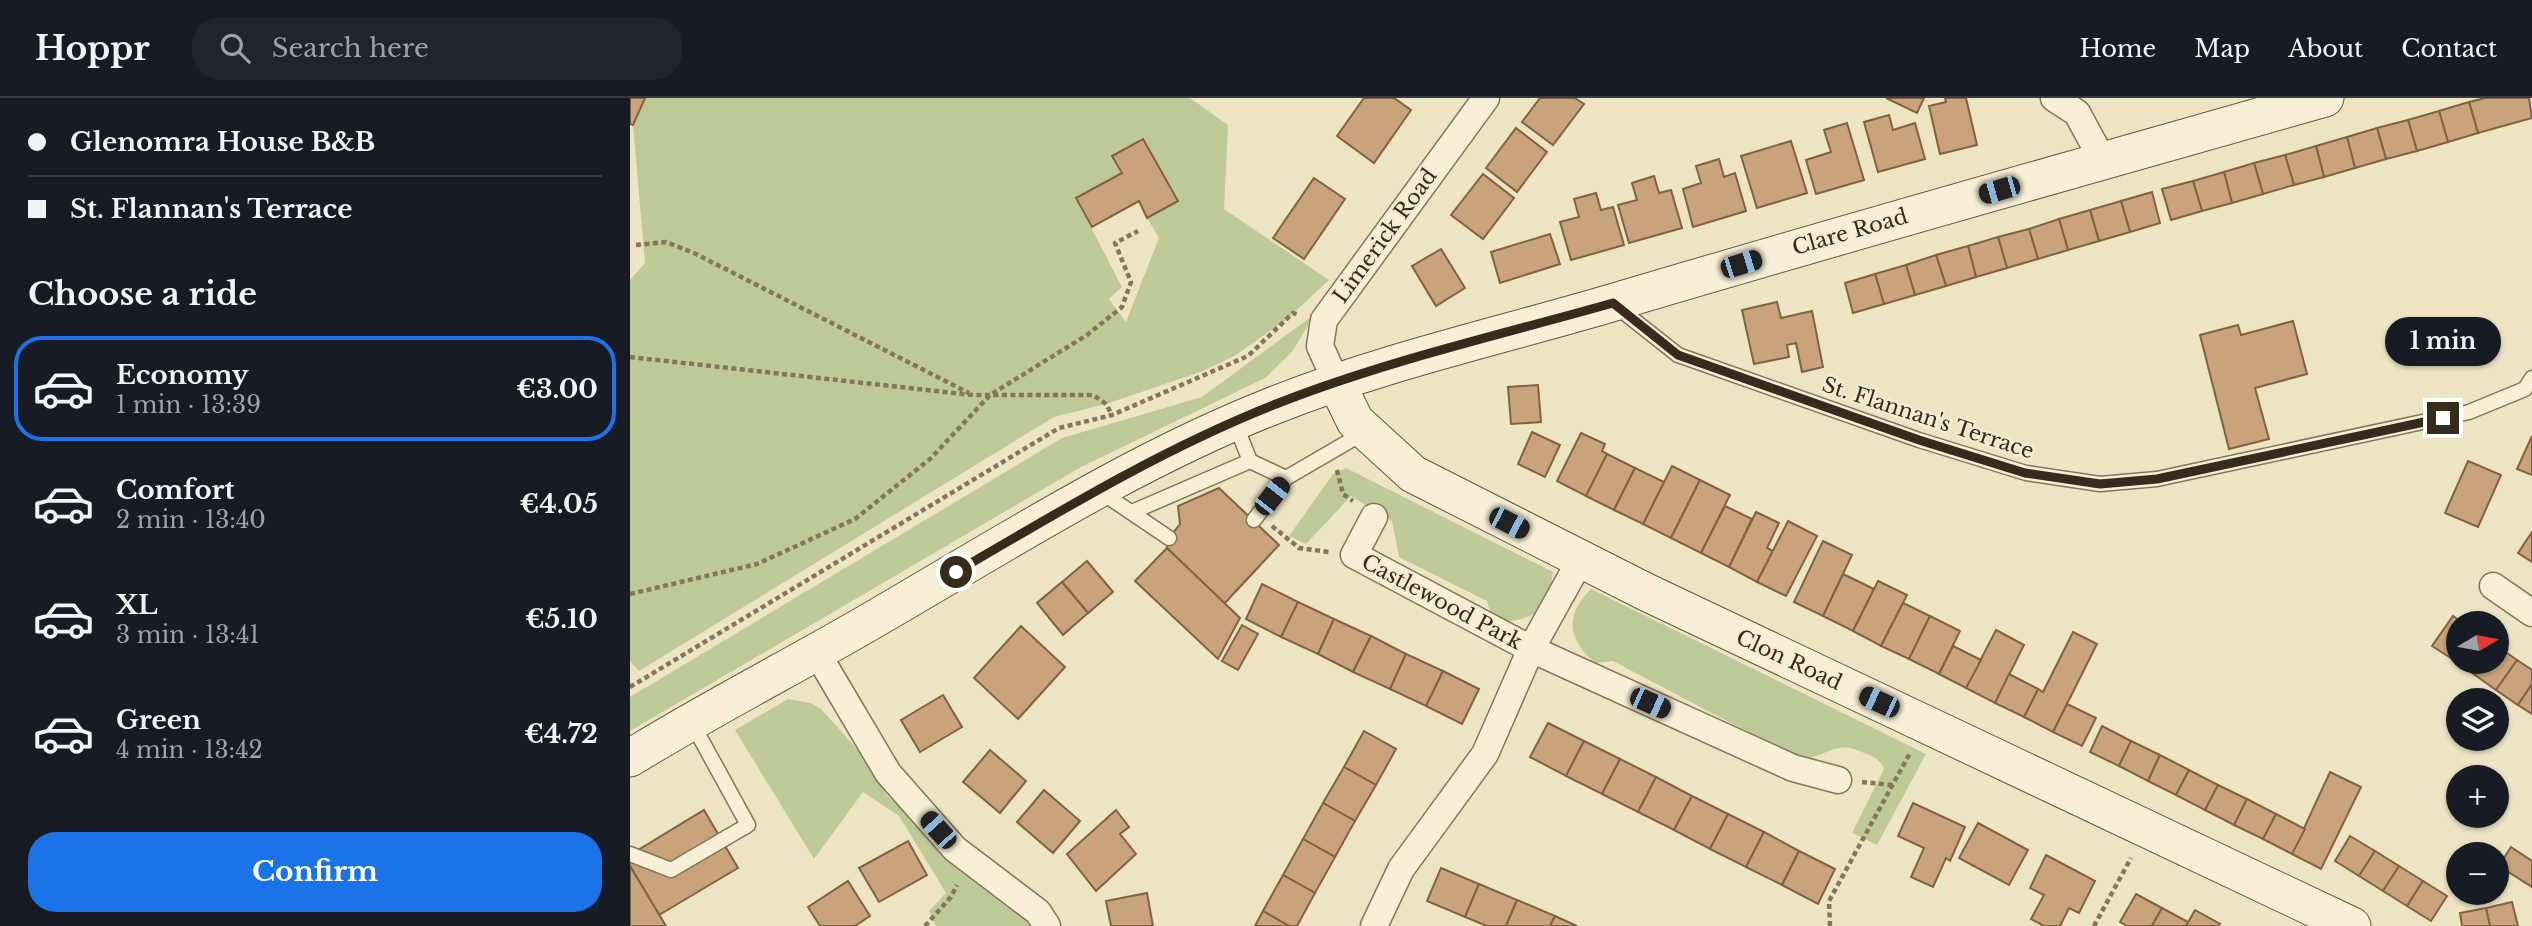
<!DOCTYPE html>
<meta charset="utf-8">
<style>
body{margin:0;font-family:"Libre Baskerville",serif;background:#20242c;color:#f1f3f6;height:100vh;display:flex;flex-direction:column;font-size:26px;white-space:nowrap}
*{box-sizing:border-box;margin:0}
p{font-size:23px;color:#9ea1a6}
.icon{flex:none;width:38px;height:38px;fill:none;stroke:currentColor;stroke-width:2;stroke-linecap:round;stroke-linejoin:round}
.map{position:relative;flex:1;overflow:hidden}
.drawer{display:flex;flex-direction:column;background:#171b24;width:630px}
.drawer>*{flex:none}
.guide{display:grid;align-content:center;height:154px;padding:0 28px;background:#171b24}
.needle{width:46px;rotate:80deg}
.controls{position:absolute;left:1816px;top:513px;display:grid;gap:14px}
.controls a{display:grid;place-items:center;width:63px;height:63px;border-radius:50%;background:#171b24;box-shadow:0 2px 5px #0004;font-size:35px}
.end{position:absolute;width:32px;height:32px;margin:-16px;border:9px solid #362c1e;background:#fff;box-shadow:0 0 0 4px #fff}
.from{border-radius:50%}
.bubble{position:absolute;height:49px;border-radius:24px;background:#171b24;box-shadow:0 2px 5px #0004;font-size:23px;font-weight:800;line-height:49px;text-align:center}
.car{position:absolute;width:21px;height:42px;margin:-21px -10px;border-radius:9px;box-shadow:0 0 5px 2px #0007;background:linear-gradient(#222 24%,#8ab4d8 0 40%,#222 0 76%,#8ab4d8 0 86%,#222 0)}
.guide b{display:flex;align-items:center;gap:24px;height:66px;font-size:26px}
.guide b+b{border-top:2px solid #363941}
.guide i{width:18px;height:18px;background:#f1f3f6}
ul{padding:0;list-style:none}
li{display:flex;align-items:center;gap:21px;height:105px;margin:0 14px 10px;padding:0 14px;border:4px solid transparent;border-radius:28px}
li div{flex:1}
li b{display:block;font-size:26px}
li em{font-style:normal;font-weight:800}
li.current{border-color:#1a73e8}
li>.icon{width:63px;height:63px;stroke-width:1.5}
h2{padding:0 28px;font-size:32px;line-height:84px}
.cta{display:flex;gap:14px;margin-top:auto;padding:14px 28px}
.cta a{flex:1;height:80px;border-radius:28px;background:#1a73e8;color:#fff;font-size:28px;font-weight:800;line-height:80px;text-align:center}
header{display:flex;align-items:center;gap:42px;box-sizing:border-box;height:98px;padding:0 35px;background:#171b24;border-bottom:2px solid #363941}
header strong{font-size:33px}
nav{display:flex;gap:38px;margin-inline-start:auto;font-size:24px}
.search{width:490px;height:63px;background:#20242c;display:flex;align-items:center;gap:18px;box-sizing:border-box;padding:0 24px;border-radius:28px;color:#9ea1a6;font-size:26px}
main{display:flex;flex:1;min-height:0}
.map>svg:first-child{display:block}
.green{fill:#bec998;fill-rule:evenodd}
.building{fill:#c8a37b;stroke:#836242;stroke-width:2}
.lines{fill:none;stroke-linecap:round;stroke-linejoin:round}
.service-casing{stroke:#85765b;stroke-width:17}
.minor-casing{stroke:#85765b;stroke-width:29}
.secondary-casing{stroke:#67573e;stroke-width:39}
.path{stroke:#85765b;stroke-width:4.5;stroke-dasharray:5 3.5;stroke-linecap:butt}
.service{stroke:#f7f0d6;stroke-width:14}
.minor{stroke:#f7f0d6;stroke-width:26}
.secondary{stroke:#f7f0d6;stroke-width:37}
.route{stroke:#362c1e;stroke-width:9}
.labels{text-anchor:middle;stroke-width:5;stroke-linejoin:round;paint-order:stroke}
.street-label{font-size:21px;fill:#362c1e;stroke:#f4edd2}
</style>
<header>
<strong>Hoppr</strong>
<div class="search"><svg class="icon" aria-label="search" viewBox="0 0 24 24"><circle cx="10" cy="10" r="6"/><path d="M15 15l6 6"/></svg>Search here</div>
<nav><a>Home</a><a>Map</a><a>About</a><a>Contact</a></nav>
</header>
<main>
<section class="drawer">
<div class="guide">
<b><i class="from"></i>Glenomra House B&amp;B</b>
<b><i></i>St. Flannan's Terrace</b>
</div>
<h2>Choose a ride</h2>
<ul>
<li class="current"><svg class="icon" aria-label="car" viewBox="0 0 24 24"><path d="M5 17H2v-5l4-1 3-4h7l3 4 3 1v5h-3M9 17h6M6 11h13"/><circle cx="7" cy="17" r="2"/><circle cx="17" cy="17" r="2"/></svg><div><b>Economy</b><p>1 min · 13:39</p></div><em>€3.00</em></li>
<li><svg class="icon" aria-label="car" viewBox="0 0 24 24"><path d="M5 17H2v-5l4-1 3-4h7l3 4 3 1v5h-3M9 17h6M6 11h13"/><circle cx="7" cy="17" r="2"/><circle cx="17" cy="17" r="2"/></svg><div><b>Comfort</b><p>2 min · 13:40</p></div><em>€4.05</em></li>
<li><svg class="icon" aria-label="car" viewBox="0 0 24 24"><path d="M5 17H2v-5l4-1 3-4h7l3 4 3 1v5h-3M9 17h6M6 11h13"/><circle cx="7" cy="17" r="2"/><circle cx="17" cy="17" r="2"/></svg><div><b>XL</b><p>3 min · 13:41</p></div><em>€5.10</em></li>
<li><svg class="icon" aria-label="car" viewBox="0 0 24 24"><path d="M5 17H2v-5l4-1 3-4h7l3 4 3 1v5h-3M9 17h6M6 11h13"/><circle cx="7" cy="17" r="2"/><circle cx="17" cy="17" r="2"/></svg><div><b>Green</b><p>4 min · 13:42</p></div><em>€4.72</em></li>
</ul>
<div class="cta"><a>Confirm</a></div>
</section>
<div class="map">
<svg width="1902" height="828" viewBox="0 0 1902 828">
<rect width="100%" height="100%" fill="#ece4c3"/>
<g class="green">
<path d="M15,0h545l38,27 -4,84 105,71 -42,39 -51,36 -33,16 -97,33 -52,13 -415,254 -9,-10v-381l15,-17 -12,-138zM513,41l34,62 -30,17 12,20 -33,84 -17,-23 13,-12 -46,-88 46,-26 -10,-17z"/>
<path d="M685,216l-23,38 -27,26 -184,89 -451,264v-34l432,-259 140,-41z"/>
<path d="M716,370l207,104 -2,15 -13,26c-22,8 -45,18 -51,-12l-88,-44 -7,-36 -41,-25 -45,48 -17,-8 44,-62z"/>
<path d="M961,491l335,165 -49,91 -25,-12 32,-64c-4,-10 -10,-12 -20,-16 -28,-14 -36,3 -63,7l-188,-99 -18,2c-28,-24 -30,-48 -4,-74z"/>
<path d="M158,601l22,4 11,6 37,41 31,48 17,9 31,43 69,51 24,20 2,5h-96l-7,-15 17,-18 -47,-77 -36,-24 -49,67 -79,-129z"/>
</g>
<g class="building">
<path d="M0,0h15l-12,27 -3,-1z"/>
<path d="M734,0h30l17,12 -37,53 -37,-27z"/>
<path d="M910,0h35l9,6 -31,41 -31,-23z"/>
<path d="M1256,0h38l-7,15z"/>
<path d="M1315,0h21l11,47 -37,9 -11,-48 17,-4z"/>
<path d="M1855,0h44l3,20 -54,15 -9,-31z"/>
<path d="M1839,4l9,31 -30,9 -9,-31z"/>
<path d="M1809,13l9,31 -31,9 -9,-31z"/>
<path d="M1259,17l4,15 22,-7 10,36 -47,13 -14,-50z"/>
<path d="M1778,22l9,31 -31,8 -9,-31z"/>
<path d="M1217,25l17,57 -48,14 -10,-34 25,-8 -7,-22z"/>
<path d="M886,30l31,24 -30,40 -31,-24z"/>
<path d="M1747,30l9,31 -31,9 -8,-31z"/>
<path d="M1717,39l8,31 -31,9 -8,-31z"/>
<path d="M513,41l35,62 -31,17 -8,-17 -47,26 -16,-29 46,-25 -10,-17z"/>
<path d="M1161,43l16,52 -50,15 -16,-52z"/>
<path d="M1686,48l8,31 -30,8 -9,-30z"/>
<path d="M1655,57l9,30 -31,9 -9,-31z"/>
<path d="M1089,61l5,18 11,-4 11,38 -53,16 -10,-38 18,-6 -5,-17z"/>
<path d="M1624,65l9,31 -31,9 -8,-31z"/>
<path d="M1594,74l8,31 -30,8 -9,-30z"/>
<path d="M853,76l31,24 -31,41 -32,-24z"/>
<path d="M1024,78l5,17 12,-3 11,38 -53,15 -11,-38 19,-5 -5,-17z"/>
<path d="M684,80l31,21 -41,60 -31,-21z"/>
<path d="M1563,83l9,30 -31,9 -9,-31z"/>
<path d="M1522,94l8,31 -30,9 -9,-31z"/>
<path d="M966,95l5,17 12,-3 11,38 -53,15 -11,-38 19,-5 -5,-18z"/>
<path d="M1491,103l9,31 -31,9 -9,-31z"/>
<path d="M1460,112l9,31 -31,9 -9,-31z"/>
<path d="M1429,121l9,31 -30,9 -9,-30z"/>
<path d="M1399,131l9,30 -31,9 -9,-31z"/>
<path d="M920,136l10,30 -60,19 -9,-31z"/>
<path d="M1368,139l9,31 -31,9 -8,-31z"/>
<path d="M1338,148l8,31 -30,9 -10,-31z"/>
<path d="M811,151l24,39 -29,18 -24,-40z"/>
<path d="M1306,157l10,31 -31,9 -9,-30z"/>
<path d="M1276,167l9,30 -31,9 -9,-30z"/>
<path d="M1245,176l9,30 -31,9 -8,-30z"/>
<path d="M1147,204l4,16 31,-7 11,56 -21,5 -6,-29 -9,2 2,12 -35,7 -12,-54z"/>
<path d="M1663,223l14,53 -52,14 14,51 -40,10 -29,-114 38,-10 3,10z"/>
<path d="M908,287l3,37 -30,2 -3,-37z"/>
<path d="M902,334l28,13 -15,32 -27,-13z"/>
<path d="M951,335l24,11 -3,7 5,3 -21,42 -29,-15z"/>
<path d="M1902,338v39l-15,-6z"/>
<path d="M977,356l28,14 -21,42 -28,-14z"/>
<path d="M1838,363l33,14 -23,52 -33,-14z"/>
<path d="M1042,368l28,14 -29,58 -28,-14z"/>
<path d="M1005,370l29,14 -21,42 -29,-14z"/>
<path d="M1070,382l30,15 -29,58 -30,-15z"/>
<path d="M589,390l60,57 -55,59 -57,-56 2,-10 11,-14 -2,-18z"/>
<path d="M1095,408l27,13 -23,48 -28,-14z"/>
<path d="M1126,414l23,11 -12,25 6,3 -16,31 -28,-15z"/>
<path d="M1158,423l29,15 -31,60 -29,-14z"/>
<path d="M1902,434v30l-14,-9z"/>
<path d="M1193,443l29,14 -29,61 -29,-14z"/>
<path d="M537,450l73,70 -22,41 -83,-78z"/>
<path d="M457,463l26,31 -25,21 -26,-31z"/>
<path d="M1213,476l31,15 -21,42 -30,-15z"/>
<path d="M1248,483l29,14 -26,51 -28,-15z"/>
<path d="M432,484l26,31 -25,22 -26,-32z"/>
<path d="M632,486l36,18 -17,35 -35,-18z"/>
<path d="M668,504l36,17 -16,35 -37,-17z"/>
<path d="M1273,505l27,13 -21,43 -28,-13z"/>
<path d="M1300,518l30,15 -21,43 -30,-15z"/>
<path d="M1823,518l10,7h-4v30l-5,7 -22,-14z"/>
<path d="M704,521l37,17 -18,36 -35,-18z"/>
<path d="M612,527l16,9 -20,36 -16,-9z"/>
<path d="M391,528l44,41 -47,52 -44,-41z"/>
<path d="M1366,532l28,15 -29,58 -29,-15z"/>
<path d="M1443,534l24,12 -44,88 -29,-15 14,-28 5,3z"/>
<path d="M741,538l35,18 -16,35 -37,-17z"/>
<path d="M1323,548l28,14 -15,28 -27,-14z"/>
<path d="M1867,548l20,14 -21,30 -21,-15 9,-13h13z"/>
<path d="M1829,555v9h25l-9,13 -21,-15z"/>
<path d="M776,556l37,17 -17,35 -36,-17z"/>
<path d="M1887,562l15,10v14l-14,21 -22,-15z"/>
<path d="M813,573l36,18 -17,35 -36,-18z"/>
<path d="M1379,576l29,15 -14,28 -29,-14z"/>
<path d="M1902,586v30l-14,-9z"/>
<path d="M313,597l19,32 -42,25 -19,-32z"/>
<path d="M1437,606l29,14 -14,28 -29,-14z"/>
<path d="M918,625l36,18 -18,35 -36,-19z"/>
<path d="M1472,628l29,15 -12,25 -29,-14z"/>
<path d="M734,633l32,18 -20,36 -32,-18z"/>
<path d="M954,643l36,18 -18,35 -36,-18z"/>
<path d="M1501,643l29,14 -12,26 -29,-15z"/>
<path d="M360,652l36,31 -26,32 -37,-31z"/>
<path d="M1530,657l29,15 -13,25 -28,-14z"/>
<path d="M990,661l36,18 -18,35 -36,-18z"/>
<path d="M714,669l32,18 -21,36 -32,-18z"/>
<path d="M1559,672l29,15 -13,25 -29,-15z"/>
<path d="M1700,674l31,15 -40,82 -29,-15z"/>
<path d="M1026,679l36,19 -18,34 -36,-18z"/>
<path d="M1588,687l29,14 -13,26 -29,-15z"/>
<path d="M414,692l36,31 -27,32 -36,-31z"/>
<path d="M1062,698l36,18 -18,35 -36,-19z"/>
<path d="M1617,701l29,15 -13,25 -29,-14z"/>
<path d="M693,705l32,18 -20,36 -32,-18z"/>
<path d="M1283,705l52,24 -15,34 -4,-3 -13,29 -22,-10 13,-29 -26,-12z"/>
<path d="M74,712l34,58 -79,47 -29,-49v-11z"/>
<path d="M486,712l13,17 -9,7 16,20 -40,37 -29,-37z"/>
<path d="M1098,716l36,18 -18,35 -36,-18z"/>
<path d="M1646,716l29,15 -13,25 -29,-15z"/>
<path d="M1348,725l50,27 -19,35 -50,-27z"/>
<path d="M1134,734l35,19 -17,34 -36,-18z"/>
<path d="M1720,738l25,15 -16,25 -24,-15z"/>
<path d="M673,741l32,18 -20,36 -32,-18z"/>
<path d="M278,743l19,34 -48,27 -20,-34z"/>
<path d="M1881,749l21,14v26l-33,-21z"/>
<path d="M1169,753l36,18 -17,35 -36,-19z"/>
<path d="M1745,753l24,15 -16,25 -24,-15z"/>
<path d="M1416,757l49,26 -16,32 -10,-5 -9,18h-16l-13,-7 13,-24 -14,-7z"/>
<path d="M0,768l36,60h-36z"/>
<path d="M1769,768l24,15 -16,25 -24,-15z"/>
<path d="M811,770l38,16 -14,33 -38,-16z"/>
<path d="M653,777l32,18 -18,33h-8l-26,-15z"/>
<path d="M218,783l22,35 -15,10h-35l-12,-19z"/>
<path d="M1793,783l24,15 -16,25 -24,-15z"/>
<path d="M849,786l38,16 -11,26h-19l-22,-9z"/>
<path d="M517,795l6,33h-42l-5,-25z"/>
<path d="M1506,796l26,14 -10,18h-25l-7,-4z"/>
<path d="M887,802l38,16 -5,10h-44z"/>
<path d="M1882,804l6,24h-28l-4,-18z"/>
<path d="M1532,810l26,14 -2,4h-34z"/>
<path d="M1856,810l4,18h-28l-2,-13z"/>
<path d="M1565,812l25,14 -1,2h-33z"/>
<path d="M633,813l26,15h-34z"/>
<path d="M925,818l22,10h-27z"/>
</g>
<g class="lines">
<g class="service-casing">
<g id="service">
<path d="M986,208l62,49 241,85 107,33 74,11 57,-5 312,-67 56,-23 7,-11"/>
<path d="M605,325l15,38"/>
<path d="M471,394l68,46"/>
<path d="M502,414l118,-51 36,17"/>
<path d="M624,422l32,-42 79,-46"/>
<path d="M0,756l41,16 77,-45 -56,-102"/>
</g>
</g>
<g class="minor-casing">
<g id="minor">
<path d="M1424,0l23,15 26,48"/>
<path d="M707,286l-17,-38 4,-26 162,-222"/>
<path d="M744,419l-20,38 177,94 262,119 45,12"/>
<path d="M1863,488l39,27"/>
<path d="M187,555l71,120 67,76 83,63 9,14"/>
<path d="M744,828l27,-57 84,-115 46,-105 50,-90"/>
</g>
</g>
<g class="secondary-casing">
<g id="secondary">
<path d="M707,286l18,37 58,53 233,118 706,334"/>
<path d="M0,660c81,-50 166,-93 248,-141 129,-75 257,-157 397,-212 111,-44 229,-70 343,-104 235,-70 471,-136 707,-203"/>
</g>
</g>
<g class="path">
<path d="M6,147l30,-3 28,11 275,140"/>
<path d="M0,259l342,38h121l13,9 6,11"/>
<path d="M707,372l6,24 10,7"/>
<path d="M642,428l27,22 30,4"/>
<path d="M0,496l127,-30 98,-45 75,-60 60,-64 97,-60 35,-28 9,-25 -16,-39 23,-12"/>
<path d="M0,589l429,-259 53,-13 136,-59 45,-43 6,2"/>
<path d="M1232,684l31,3"/>
<path d="M295,828l26,-29 6,-12"/>
<path d="M1200,828l-1,-25 81,-148"/>
<path d="M1464,828l37,-68"/>
</g>
<use href="#service" class="service"/>
<use href="#minor" class="minor"/>
<use href="#secondary" class="secondary"/>
</g>
<g class="lines">
<path class="route" d="M326,474c104,-61 208,-124 320,-168 109,-43 224,-69 337,-101l65,52 241,85 106,33 75,11 57,-5 286,-61"/>
</g>
<g class="labels">
<g class="street-label">
<text transform="translate(1220 134) rotate(-16)" y="7">Clare Road</text>
<text transform="translate(755 138) rotate(-54)" y="7">Limerick Road</text>
<text transform="translate(1298 320) rotate(18)" y="7">St. Flannan's Terrace</text>
<text transform="translate(812 504) rotate(28)" y="7">Castlewood Park</text>
<text transform="translate(1159 562) rotate(25)" y="7">Clon Road</text>
</g>
</g>
</svg>
<div class="controls">
<a><svg class="needle" viewBox="-14 -14 28 28"><path d="M0-13l5 13h-10z" fill="#e53935"/><path d="M0 13l5-13h-10z" fill="#9ea1a6"/></svg></a>
<a><svg class="icon" aria-label="layers" viewBox="0 0 24 24"><path d="M12 4l9 5-9 5-9-5zM3 14l9 5 9-5"/></svg></a>
<a>+</a>
<a>−</a>
</div>
<i class="end from" style="left:326px;top:474px"></i>
<i class="end" style="left:1813px;top:320px"></i>
<div class="bubble" style="left:1755px;top:219px;width:116px">1 min</div>
<i class="car" style="left:1369px;top:92px;rotate:254deg"></i>
<i class="car" style="left:1111px;top:166px;rotate:73deg"></i>
<i class="car" style="left:642px;top:398px;rotate:38deg"></i>
<i class="car" style="left:879px;top:425px;rotate:117deg"></i>
<i class="car" style="left:1249px;top:604px;rotate:295deg"></i>
<i class="car" style="left:1020px;top:605px;rotate:114deg"></i>
<i class="car" style="left:308px;top:732px;rotate:318deg"></i>
</div>
</main>
